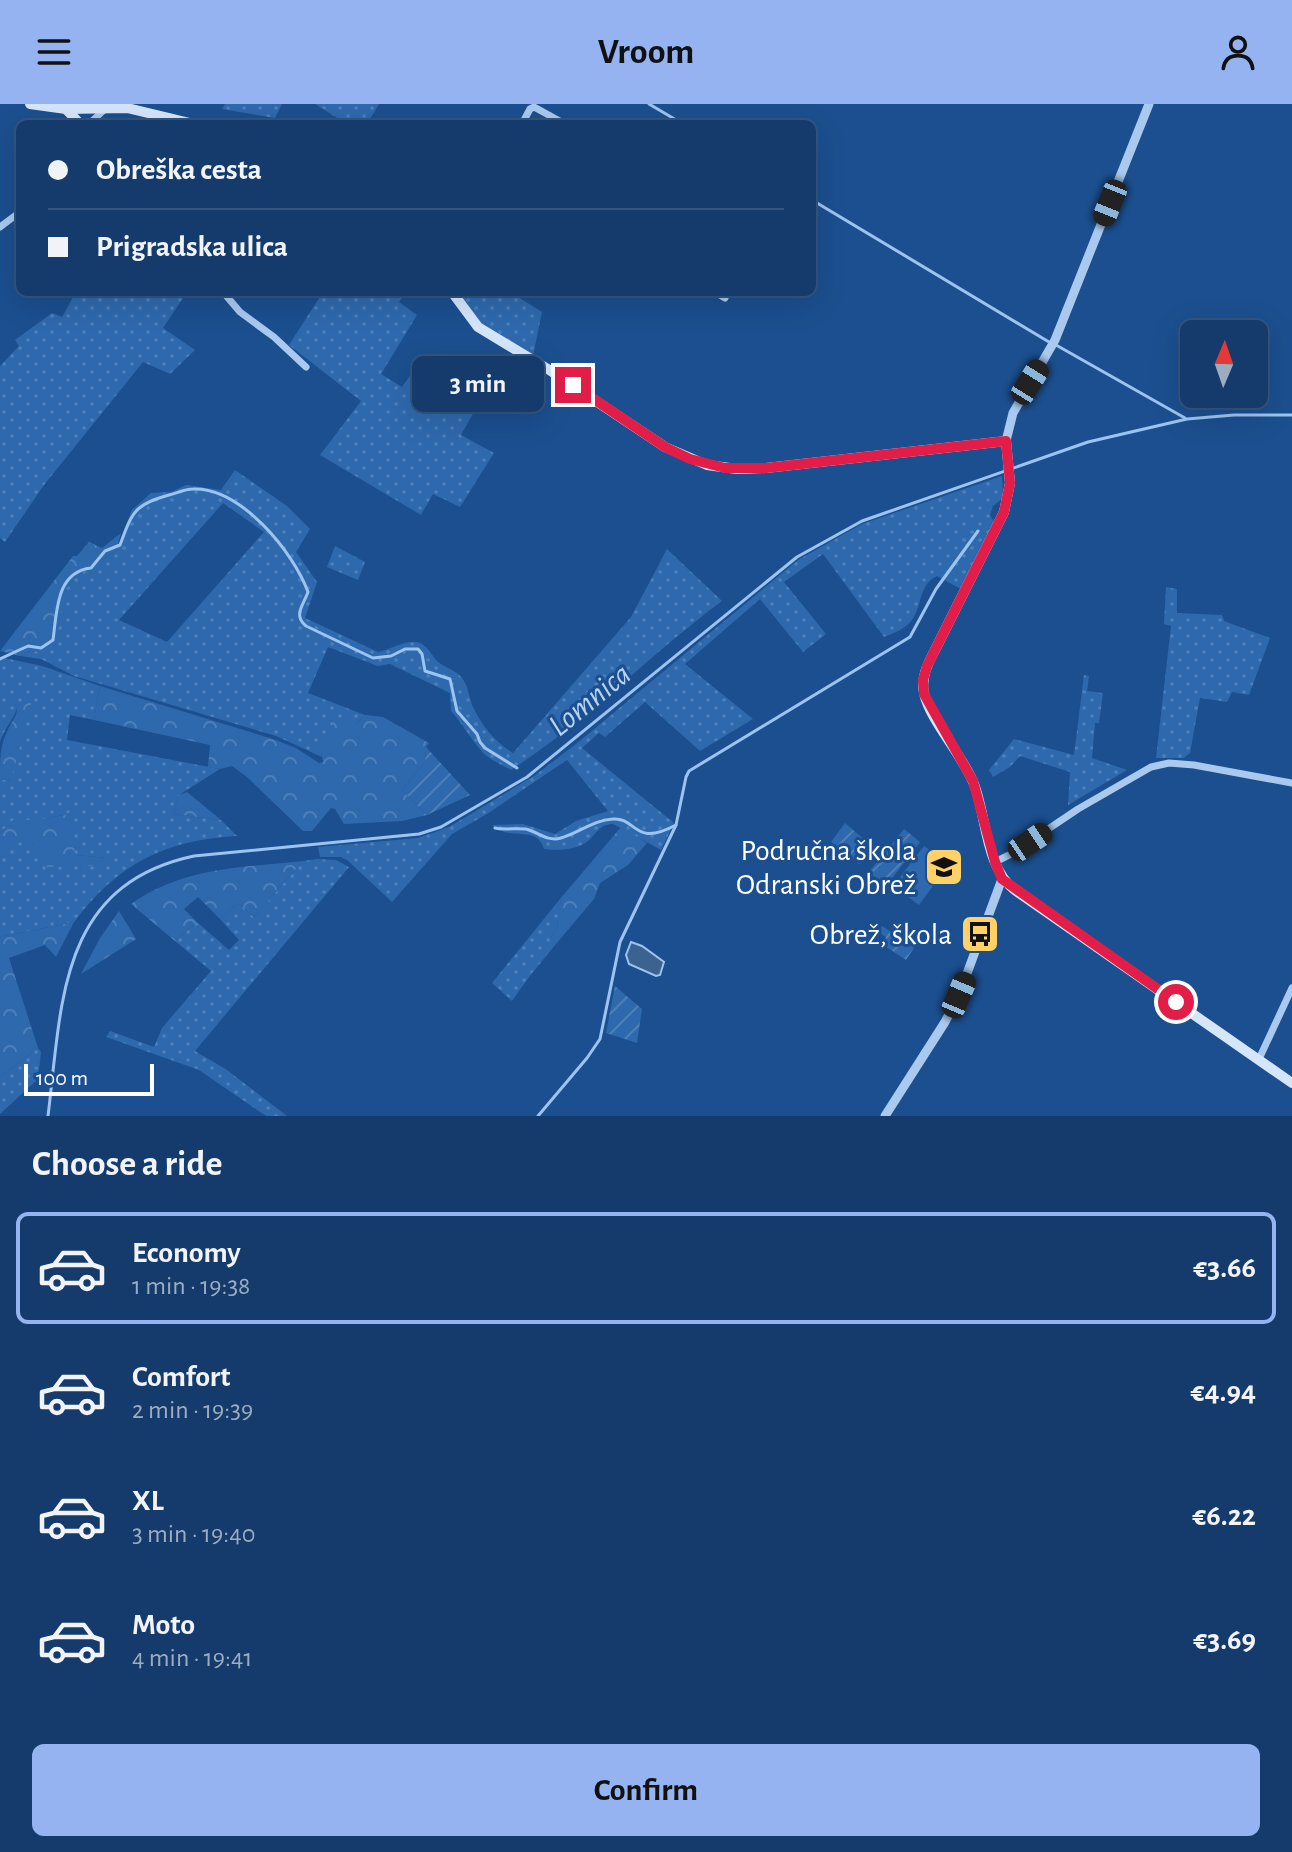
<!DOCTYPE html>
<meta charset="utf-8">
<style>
body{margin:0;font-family:"Alegreya Sans",sans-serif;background:#214673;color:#f1f3f6;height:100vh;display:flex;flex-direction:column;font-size:30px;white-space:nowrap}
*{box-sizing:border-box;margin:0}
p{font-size:26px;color:#9dadc1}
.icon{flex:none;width:44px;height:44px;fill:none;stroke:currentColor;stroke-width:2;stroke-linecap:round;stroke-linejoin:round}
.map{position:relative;height:1012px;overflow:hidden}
.sheet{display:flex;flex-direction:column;background:#143b6b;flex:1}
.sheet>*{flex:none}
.top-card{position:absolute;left:16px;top:16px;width:800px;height:176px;border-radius:12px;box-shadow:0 8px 32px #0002,0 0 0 2px #33557e;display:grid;align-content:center;height:176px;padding:0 32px;background:#143b6b}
.needle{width:52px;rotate:2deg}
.controls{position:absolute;left:1180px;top:216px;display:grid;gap:16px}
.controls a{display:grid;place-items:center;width:88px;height:88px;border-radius:12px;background:#143b6b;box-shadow:0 8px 32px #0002,0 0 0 2px #33557e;font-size:40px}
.scale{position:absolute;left:24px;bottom:20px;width:130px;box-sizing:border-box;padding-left:8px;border:4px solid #fff;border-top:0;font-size:22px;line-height:28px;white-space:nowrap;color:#fff;-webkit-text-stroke:6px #1b4f8f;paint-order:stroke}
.end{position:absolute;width:36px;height:36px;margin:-18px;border:10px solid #e11d48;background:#fff;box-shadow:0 0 0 4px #fff}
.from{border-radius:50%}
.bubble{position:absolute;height:56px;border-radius:12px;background:#143b6b;box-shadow:0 8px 32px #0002,0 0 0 2px #33557e;font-size:26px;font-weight:700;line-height:56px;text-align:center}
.car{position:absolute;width:24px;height:48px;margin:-24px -12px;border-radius:10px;box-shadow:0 0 6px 2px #0007;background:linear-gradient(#222 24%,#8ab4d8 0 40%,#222 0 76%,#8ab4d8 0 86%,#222 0)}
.top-card b{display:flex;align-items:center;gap:28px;height:76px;font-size:30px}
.top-card b+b{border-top:2px solid #33557e}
.top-card i{width:20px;height:20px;background:#f1f3f6}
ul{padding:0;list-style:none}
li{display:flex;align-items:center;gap:24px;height:112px;margin:0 16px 12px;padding:0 16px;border:4px solid transparent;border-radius:12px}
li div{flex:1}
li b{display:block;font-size:30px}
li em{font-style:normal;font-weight:700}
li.selected{border-color:#95b2f1}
li>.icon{width:72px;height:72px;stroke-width:1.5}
h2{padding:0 32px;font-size:36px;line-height:96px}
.cta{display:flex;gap:16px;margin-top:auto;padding:16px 32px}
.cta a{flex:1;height:92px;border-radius:12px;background:#95b2f1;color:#111;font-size:32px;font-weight:700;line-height:92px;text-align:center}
header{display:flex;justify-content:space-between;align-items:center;height:104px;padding:0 32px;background:#95b2f1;color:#111;font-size:36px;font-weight:700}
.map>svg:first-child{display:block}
.grass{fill:url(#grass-dots);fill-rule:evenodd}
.forest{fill:url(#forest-crowns)}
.garden{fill:url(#garden-furrows)}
.pitch{fill:#2e69ad}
.water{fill:#3c6290;stroke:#9cc4f0;stroke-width:2}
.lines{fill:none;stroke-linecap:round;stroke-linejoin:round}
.stream{stroke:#9cc4f0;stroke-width:3}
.minor{stroke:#a9c9ee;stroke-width:7}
.tertiary{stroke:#a9c9ee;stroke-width:9}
.secondary{stroke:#d6e6fa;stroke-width:10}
.route{stroke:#e11d48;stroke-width:10}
.labels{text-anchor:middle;stroke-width:6;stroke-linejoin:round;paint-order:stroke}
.poi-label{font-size:30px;fill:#fff;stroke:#1b4f8f;text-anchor:end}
.water-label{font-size:32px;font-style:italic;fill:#b5d3f5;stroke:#1b4f8f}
</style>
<header><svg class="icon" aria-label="menu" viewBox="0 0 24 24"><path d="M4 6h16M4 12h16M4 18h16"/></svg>Vroom<svg class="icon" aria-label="person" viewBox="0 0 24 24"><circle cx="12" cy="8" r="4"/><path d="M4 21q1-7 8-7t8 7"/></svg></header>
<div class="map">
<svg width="1292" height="1012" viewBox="0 0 1292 1012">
<defs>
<pattern id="grass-dots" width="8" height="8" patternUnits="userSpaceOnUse" patternTransform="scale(2)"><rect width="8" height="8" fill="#2e69ad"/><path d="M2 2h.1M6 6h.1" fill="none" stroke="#4d80b9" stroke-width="1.8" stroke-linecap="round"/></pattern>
<pattern id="forest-crowns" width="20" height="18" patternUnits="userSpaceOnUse" patternTransform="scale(2)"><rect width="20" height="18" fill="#2e69ad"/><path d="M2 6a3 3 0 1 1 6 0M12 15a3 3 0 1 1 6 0" fill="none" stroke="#4d80b9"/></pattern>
<pattern id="garden-furrows" width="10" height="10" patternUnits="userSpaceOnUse" patternTransform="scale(2)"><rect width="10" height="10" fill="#2e69ad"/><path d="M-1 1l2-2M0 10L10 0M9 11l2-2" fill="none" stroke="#4d80b9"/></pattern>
</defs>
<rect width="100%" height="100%" fill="#1b4f8f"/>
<g class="grass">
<path d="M225,0h57l-7,14 -53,-9z"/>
<path d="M315,0h64l-12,20h-20z"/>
<path d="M76,188h111l-24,36 32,22 -25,24 -27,-12 -99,123 -39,57 -5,-4v-172l19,-20 -4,-6 37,-27 10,4z"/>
<path d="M323,188h83l-7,10 18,13 -36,59 21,13 16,-23 61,39 -18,32 33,18 -34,54 -27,-13 -12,21 -101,-60 41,-54 -72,-56z"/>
<path d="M457,188h53l32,20 -9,44 -53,-33z"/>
<path d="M235,366l52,36 23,23 -14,23 21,30 -12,36 73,34c11,-2 25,-11 36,-10 12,0 16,11 23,19 7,7 18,8 25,17 6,7 7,20 11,29 9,19 22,35 40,46l118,-136 36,-68 55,52c-73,54 -135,120 -211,169 -7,-4 -16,-8 -23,-13 -12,-9 -25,-33 -37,-46l-1,-18 -60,-29 -12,2 -50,-19 -20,46 57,22 -9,9 -35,26 1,7 -46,-21 -202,-60 -33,-17 -21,-3 10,-5 31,-45 4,-16 13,-15 38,-24 16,-41 19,-17 20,-1 15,-7 35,5zM223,399l41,29 -97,110 -48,-22z"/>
<path d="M1002,372l1,22 -10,8 -3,9 4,7 -33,67 -24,-13c-18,8 -15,30 -25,44 -7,9 -18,13 -28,17l-61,-83 -39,28 42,52 -23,18 -43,-53 -75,65 68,55 -53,32 -55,-49 -40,35 -6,-4 -17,15 92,75 -13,27 -48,-26c-13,0 -16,9 -25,17 -11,9 -31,10 -44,8 -7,-25 -35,-7 -52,-24l31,-1 32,10 21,-13 32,-10 -41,-51 -80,54 -35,20 -60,68 -45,-42 -6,-3h-21l-2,-10 100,-9 31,-11 85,-51 42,-32 222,-184 64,-36z"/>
<path d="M335,442l30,16 -7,18 -31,-13z"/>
<path d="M1166,483l11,2v24l45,2 2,6 46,17 -21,57 -17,-3 -5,10 -27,-4 -10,55 -6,5h-28l15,-132 -7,-2z"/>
<path d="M0,553l42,9 58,20 -6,34 -24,-5 -3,25 153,29 -41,26 -6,19 48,6 16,16c-73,4 -119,28 -163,86l-74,15v-78l17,-20 21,7 10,21 59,-9 -32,-3 -4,-42 -30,7 -28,1 -13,12v-54l10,2 7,-73c-4,13 -13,21 -17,34z"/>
<path d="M1084,571l5,1 -2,15 16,2 -4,30h-4l-3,35 35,12 -59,35 2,-33 -50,-16 -10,11 -17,10 -4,-7 25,-31 60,16z"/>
<path d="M317,755l19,1 13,7 -154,184 32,19 60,46h-21l-67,-46 -93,-33 4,-6 44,16 8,-19 49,-57 -36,-30 22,-19 32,28 10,-10 -19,-21 18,-16 16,14 49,-56z"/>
<path d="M560,795l4,14 -6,5 -1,10 -6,9 5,7 -27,33 -17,24 -20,-18z"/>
<path d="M38,944l3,4 -3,27 -38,35v-37z"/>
</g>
<g class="forest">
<path d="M121,429l-5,18 -38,24 -13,15 -8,48 -5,8 -12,6 -10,-1 -10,5 -20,-5 73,-95h4l12,-14 13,6z"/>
<path d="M100,582l176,54 20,8 23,15 4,-1 -2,-12 15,-33 20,7 9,-9 18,2 46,26 -3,4 -1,15 -23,28 25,25 -25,6 -58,3 -9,-15 -4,-1 -19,23h-9l-56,-54 -15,-11 -12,3 -12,-2 2,-22 -116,-25z"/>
<path d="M24,595l8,1 -21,81 -11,-2c0,-25 0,-37 12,-57 5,-7 6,-16 12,-23z"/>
<path d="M187,688l34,28 -48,-6 6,-19z"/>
<path d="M72,709l3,42 33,3 -1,7 -60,2 -9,-21 -21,-6 -17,19v-26l13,-13h28z"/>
<path d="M621,723l26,16 -19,22 -28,18 -6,16 -38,45 -5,-7 6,-9 1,-11 6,-4 -4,-14z"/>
<path d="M303,757l-49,56 -16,-14 -18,16 -22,-22 -14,12 13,13 -22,19 -44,-37c53,-37 109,-36 172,-43z"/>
<path d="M119,807l17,28 -55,35 19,-36z"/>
<path d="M74,818l-18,35 -11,-12 -36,13 29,90 -38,29v-140z"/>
</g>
<g class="garden">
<path d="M426,643l44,48 -43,20 -25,-25 23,-28z"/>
<path d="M845,719l28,24 -14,17 -28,-22z"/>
<path d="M904,725l16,13 -34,44 -17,-14z"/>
<path d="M882,822l32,22 -8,12 -24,-16 4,-7 -8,-5z"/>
<path d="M615,882l27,23 -5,34 -31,-10z"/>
</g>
<path class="pitch" d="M924,742l25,18 -30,41 -26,-19z"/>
<path class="water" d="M631,838l11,4 22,16 -4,13 -4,1 -27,-12 -3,-9z"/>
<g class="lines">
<g class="stream">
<path d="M649,0l34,20"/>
<path d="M812,96l237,142"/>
<path d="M1056,241l129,73"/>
<path d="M0,555l28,-13 13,2 12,-8c4,-29 3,-68 38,-72l14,-17 15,-6c12,-33 15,-41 49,-50 8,-2 16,-6 24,-6 47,-2 100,62 115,103 -5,14 -15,23 -2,34l67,32 18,-2 14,-7h13l4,5 3,17 25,8 7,32 20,23 3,8 5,6 32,20"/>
<path d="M495,724c10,2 20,0 31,1 12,3 21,13 35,9 18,-5 32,-18 52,-19 24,-2 20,29 63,6l10,-48 3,-6 221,-134 26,-48 42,-58"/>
<path d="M48,1012c14,-112 10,-231 146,-260l225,-22 22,-7 86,-50 270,-220 65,-36 226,-79 99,-23 47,-4h58"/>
<path d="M538,1012l49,-58 13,-19 20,-97 56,-117"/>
</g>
<g class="minor">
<path d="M89,20l16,-15"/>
<path d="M522,20l8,-15 4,-2 31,17"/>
<path d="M0,123l20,-15"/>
<path d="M223,188l17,20 34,25 32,30"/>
<path d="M715,188l10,6"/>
<path d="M995,758l16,-8 67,-45 73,-42 18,-4 25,2 98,18"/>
<path d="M1259,955l33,-71"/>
</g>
<g class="tertiary">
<path d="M1006,337l7,-28 42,-73 94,-236"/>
<path d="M885,1012l60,-94 14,-27 43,-116"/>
</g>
<g class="secondary">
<path d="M30,0l36,5 61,-1 67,16"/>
<path d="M66,5l14,15"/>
<path d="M452,188l26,35 73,44 114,76 42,18 30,4 29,-1 240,-27 4,42 -6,29 -70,140c-7,13 -13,26 -10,41 6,28 38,61 50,91 13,34 11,84 42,107l276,192"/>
</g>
</g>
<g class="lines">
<path class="route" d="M573,281l92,62 25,12 35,9h41l240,-27 4,42 -6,29 -77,154 -4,14 1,14 49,87 22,81 7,17 174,123"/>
</g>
<defs>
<g id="school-square" transform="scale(2)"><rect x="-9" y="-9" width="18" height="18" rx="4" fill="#ffd166" stroke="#1b4f8f"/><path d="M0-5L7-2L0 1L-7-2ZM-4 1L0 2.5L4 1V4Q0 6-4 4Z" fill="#111"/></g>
<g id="bus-square" transform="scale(2)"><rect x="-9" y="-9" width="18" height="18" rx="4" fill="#ffd166" stroke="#1b4f8f"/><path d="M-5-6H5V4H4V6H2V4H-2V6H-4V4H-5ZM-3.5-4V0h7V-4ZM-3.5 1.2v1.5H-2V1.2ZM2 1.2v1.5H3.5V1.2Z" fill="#111"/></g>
</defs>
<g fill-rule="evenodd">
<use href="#school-square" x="944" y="763"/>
<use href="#bus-square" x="980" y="830"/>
</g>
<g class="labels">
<g class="poi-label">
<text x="916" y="756">Područna škola<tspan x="916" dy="34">Odranski Obrež</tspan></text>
<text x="952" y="840">Obrež, škola</text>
</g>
<g class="water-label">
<text transform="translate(589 595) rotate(-39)" y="11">Lomnica</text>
</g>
</g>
</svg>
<div class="controls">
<a><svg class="needle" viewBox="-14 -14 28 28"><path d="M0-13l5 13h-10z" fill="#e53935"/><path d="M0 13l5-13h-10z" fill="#9dadc1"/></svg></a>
</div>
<div class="scale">100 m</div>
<i class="end from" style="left:1176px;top:898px"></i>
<i class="end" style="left:573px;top:281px"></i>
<div class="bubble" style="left:412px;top:252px;width:132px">3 min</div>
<i class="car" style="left:1110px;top:99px;rotate:202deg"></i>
<i class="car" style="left:1030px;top:278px;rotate:32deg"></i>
<i class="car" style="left:1030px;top:738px;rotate:56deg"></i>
<i class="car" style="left:959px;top:891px;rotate:23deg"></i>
<div class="top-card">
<b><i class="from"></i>Obreška cesta</b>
<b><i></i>Prigradska ulica</b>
</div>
</div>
<section class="sheet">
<h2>Choose a ride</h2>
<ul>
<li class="selected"><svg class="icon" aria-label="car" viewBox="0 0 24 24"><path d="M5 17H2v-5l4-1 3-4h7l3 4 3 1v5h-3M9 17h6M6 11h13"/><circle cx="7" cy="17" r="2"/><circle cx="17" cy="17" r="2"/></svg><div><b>Economy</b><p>1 min · 19:38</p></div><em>€3.66</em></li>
<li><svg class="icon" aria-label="car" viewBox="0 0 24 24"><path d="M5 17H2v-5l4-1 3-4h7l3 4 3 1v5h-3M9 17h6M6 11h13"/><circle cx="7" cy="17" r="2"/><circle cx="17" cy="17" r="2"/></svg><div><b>Comfort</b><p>2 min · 19:39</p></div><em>€4.94</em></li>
<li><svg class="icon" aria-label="car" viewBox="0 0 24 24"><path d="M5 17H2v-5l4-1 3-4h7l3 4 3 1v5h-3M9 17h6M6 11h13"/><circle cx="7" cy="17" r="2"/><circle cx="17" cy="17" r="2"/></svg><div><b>XL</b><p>3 min · 19:40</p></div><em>€6.22</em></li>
<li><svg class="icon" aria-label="car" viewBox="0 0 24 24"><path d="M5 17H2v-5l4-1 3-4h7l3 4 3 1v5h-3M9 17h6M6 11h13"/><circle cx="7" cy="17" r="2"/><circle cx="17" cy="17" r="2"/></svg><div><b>Moto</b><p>4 min · 19:41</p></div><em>€3.69</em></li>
</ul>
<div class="cta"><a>Confirm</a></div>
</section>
